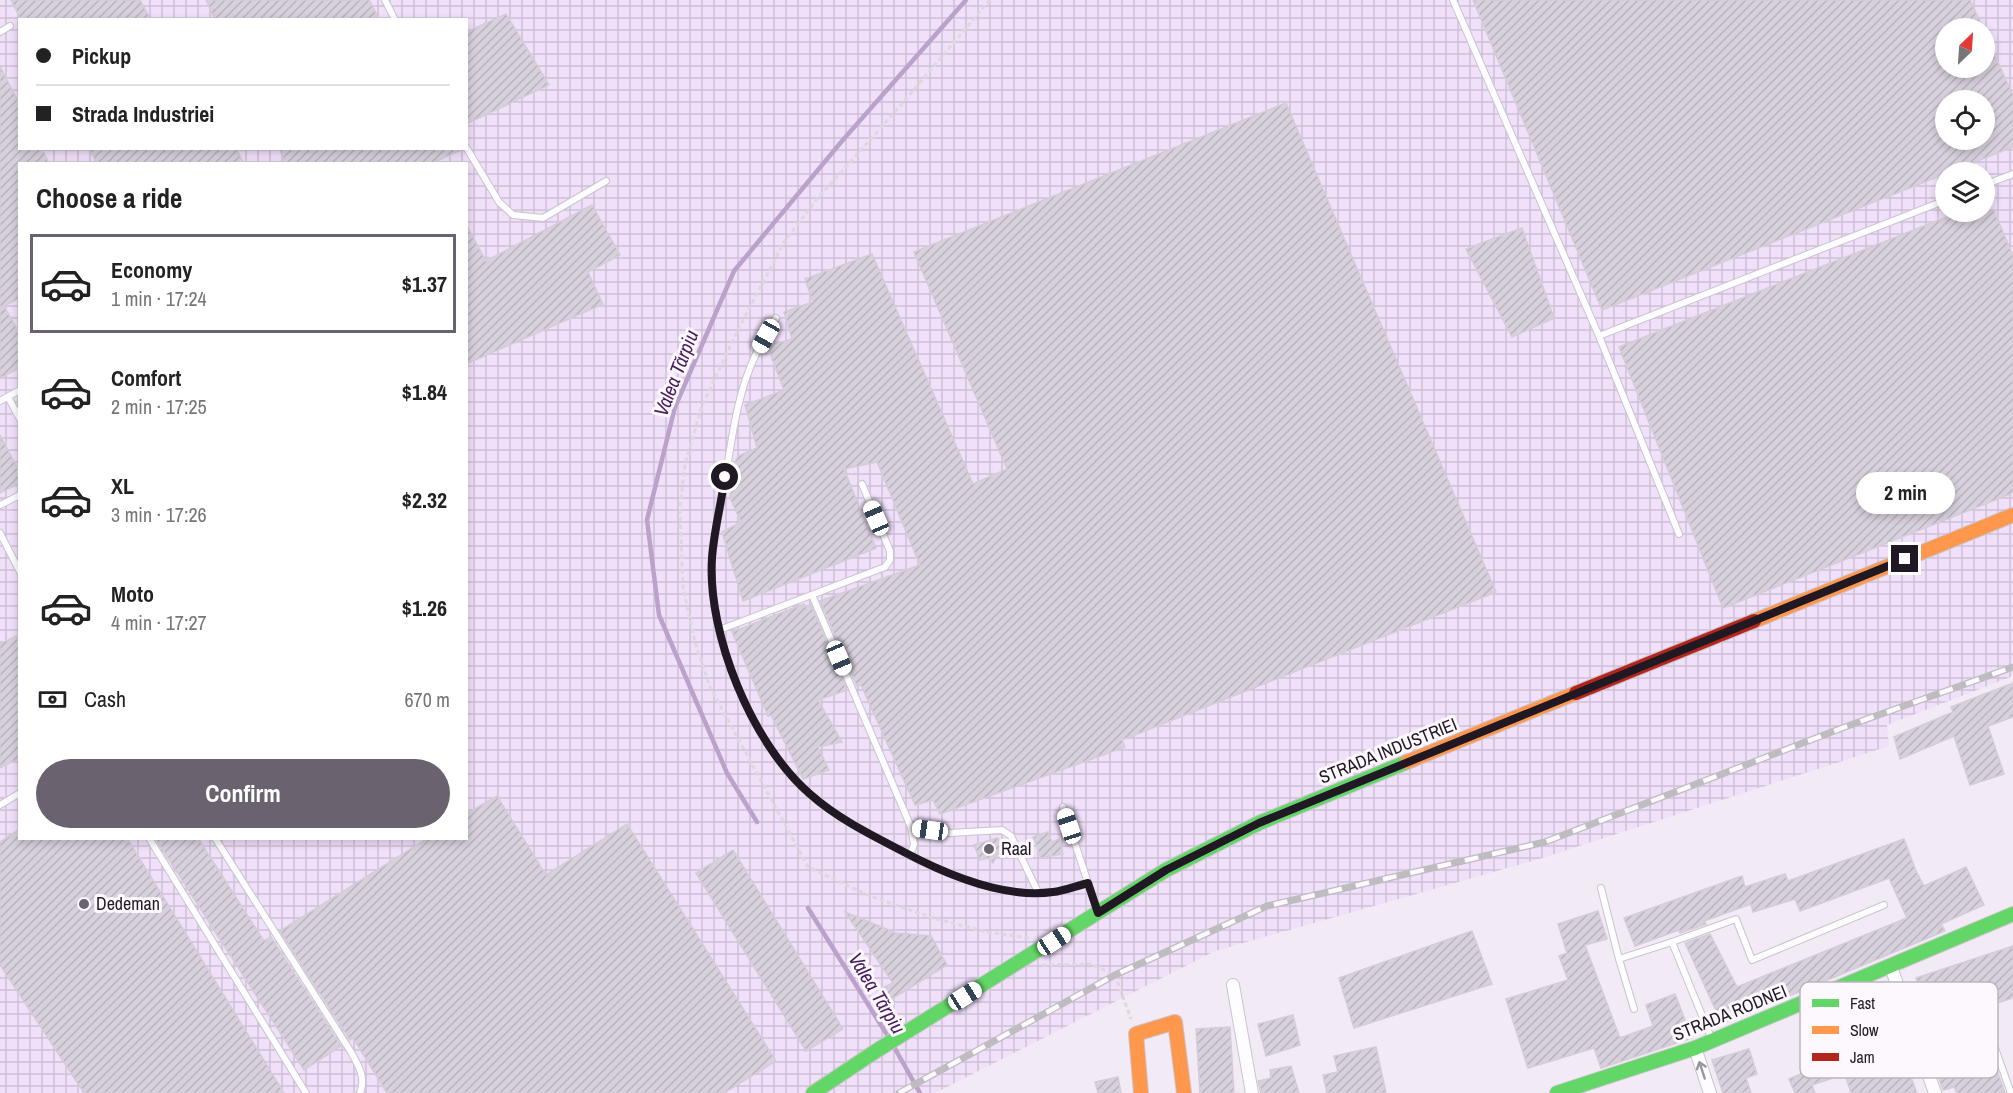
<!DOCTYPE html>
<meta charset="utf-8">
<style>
body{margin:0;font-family:"Archivo Narrow",sans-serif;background:#f6f6f6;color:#222;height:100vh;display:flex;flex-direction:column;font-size:22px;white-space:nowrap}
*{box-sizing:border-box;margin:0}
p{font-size:20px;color:#767676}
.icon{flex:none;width:33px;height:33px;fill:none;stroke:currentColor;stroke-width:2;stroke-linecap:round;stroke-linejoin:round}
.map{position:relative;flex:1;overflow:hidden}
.sheet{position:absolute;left:18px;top:162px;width:450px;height:678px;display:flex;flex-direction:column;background:#fff;border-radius:0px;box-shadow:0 3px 9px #0003}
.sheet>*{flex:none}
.top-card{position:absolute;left:18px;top:18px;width:450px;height:132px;border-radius:0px;box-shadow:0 3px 9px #0003;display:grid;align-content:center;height:132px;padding:0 18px;background:#fff}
.needle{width:39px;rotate:25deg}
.tools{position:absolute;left:1935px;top:18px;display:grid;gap:12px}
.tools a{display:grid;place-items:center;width:60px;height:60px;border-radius:50%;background:#fff;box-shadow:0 3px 9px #0003;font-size:30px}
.end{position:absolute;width:27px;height:27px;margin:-14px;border:8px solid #201924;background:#fff;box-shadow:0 0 0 3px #fff}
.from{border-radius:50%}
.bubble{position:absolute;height:42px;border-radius:21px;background:#fff;box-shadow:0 3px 9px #0003;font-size:20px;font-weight:800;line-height:42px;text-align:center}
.car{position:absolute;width:18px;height:36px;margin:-18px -9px;border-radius:8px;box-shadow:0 0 4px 2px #0007;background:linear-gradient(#fff 24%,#345 0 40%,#fff 0 76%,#345 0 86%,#fff 0)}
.top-card b{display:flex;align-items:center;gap:21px;height:57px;font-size:22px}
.top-card b+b{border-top:2px solid #e0e0e0}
.top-card i{width:15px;height:15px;background:#222}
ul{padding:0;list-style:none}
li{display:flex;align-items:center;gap:18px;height:99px;margin:0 12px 9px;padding:0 6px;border:3px solid transparent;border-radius:0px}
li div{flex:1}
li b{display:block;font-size:22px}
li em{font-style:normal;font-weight:800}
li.current{border-color:#6a626e}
li>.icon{width:54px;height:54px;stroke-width:1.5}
h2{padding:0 18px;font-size:27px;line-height:72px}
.pay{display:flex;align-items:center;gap:15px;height:66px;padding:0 18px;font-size:22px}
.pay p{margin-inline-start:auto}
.action{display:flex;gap:12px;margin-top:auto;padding:12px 18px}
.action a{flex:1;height:69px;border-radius:36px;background:#6a626e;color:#fff;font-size:24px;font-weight:800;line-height:69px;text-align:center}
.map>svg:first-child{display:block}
.industrial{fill:url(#industrial-grid);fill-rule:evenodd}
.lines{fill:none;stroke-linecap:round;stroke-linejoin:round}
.stream{stroke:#bba2ca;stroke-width:4.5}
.building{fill:url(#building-hatch);stroke:#d4cdd8;stroke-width:1.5;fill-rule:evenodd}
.lane-casing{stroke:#cac4ce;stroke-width:8}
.street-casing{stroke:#cac4ce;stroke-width:14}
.fast-casing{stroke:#cac4ce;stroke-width:16}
.slow-casing{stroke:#cac4ce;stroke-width:16}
.jam-casing{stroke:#cac4ce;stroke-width:16}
.path{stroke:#dcd9dd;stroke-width:3;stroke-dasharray:4.5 3;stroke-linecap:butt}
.lane{stroke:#fdfcfe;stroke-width:6}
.street{stroke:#fdfcfe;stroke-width:12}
.fast{stroke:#63d668;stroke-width:14}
.slow{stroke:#ff974d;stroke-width:14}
.jam{stroke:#b3261e;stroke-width:14}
.rail-casing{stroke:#bebcbf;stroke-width:7}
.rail{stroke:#fcf8fe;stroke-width:4.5;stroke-dasharray:14;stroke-linecap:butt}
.oneway{stroke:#9a969c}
.route{stroke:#201924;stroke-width:8}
.poi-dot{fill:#6a626e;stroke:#fcf8fe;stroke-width:2}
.labels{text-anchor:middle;stroke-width:6;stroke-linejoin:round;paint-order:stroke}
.street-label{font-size:18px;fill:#201924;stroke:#fcf8fe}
.poi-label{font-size:18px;fill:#201924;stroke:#fcf8fe;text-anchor:start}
.water-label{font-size:20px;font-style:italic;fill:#471c5c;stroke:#fcf8fe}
.key{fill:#fcf8fe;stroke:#bab5bd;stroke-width:1.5}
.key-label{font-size:16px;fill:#201924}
</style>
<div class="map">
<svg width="2013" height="1093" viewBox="0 0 2013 1093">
<defs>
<pattern id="industrial-grid" width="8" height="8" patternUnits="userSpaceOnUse" patternTransform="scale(1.5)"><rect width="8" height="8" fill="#f0e0fa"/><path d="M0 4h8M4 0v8" fill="none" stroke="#cec0d6"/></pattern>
<pattern id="building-hatch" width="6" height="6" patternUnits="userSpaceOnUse" patternTransform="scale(1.5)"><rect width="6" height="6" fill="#d8d1dd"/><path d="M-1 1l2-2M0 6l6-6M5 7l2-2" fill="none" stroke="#b9b3be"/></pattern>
</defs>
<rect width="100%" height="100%" fill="#f2ebf6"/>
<path class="industrial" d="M0,0h2013v676l-126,49 2,21 -353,114 -321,91 -280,142h-935zM20,20h446v128h-446zM1946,28h38v40h-38zM1946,100h38v40h-38zM20,164h446v674h-446zM1946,172h38v40h-38z"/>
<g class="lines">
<g class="stream">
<path d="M757,822l-30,-49 -68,-158 -12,-95 28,-113 59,-136 108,-130 124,-141"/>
<path d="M808,908l81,130"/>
<path d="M893,1045l27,48"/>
</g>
</g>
<g class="building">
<path d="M11,0h129l11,20h-130z"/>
<path d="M206,0h163l11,20h-165z"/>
<path d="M1473,0h497l13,28h-37v40h38v-36l29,63v52l-411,163zM1946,100h38v40h-38z"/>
<path d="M506,14l43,71 -83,39v-92z"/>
<path d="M0,66l20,39v43h22l7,16h-29v134l-16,8 16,28v34l-20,10z"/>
<path d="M1286,103l210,489 -374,148 3,7 -185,67 -7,-14 -18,5 -54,-120 -4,1 -37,-85 100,-36 -43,-103 -33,7 32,79 -133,53 -21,-69 19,-10 -11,-24 2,-30 6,-12 19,-8 -12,-43 39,-15 -17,-44 25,-7 -8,-27 29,-10 -8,-23 67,-25 101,230 34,-15 -93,-217z"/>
<path d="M89,148h147l8,16h-147z"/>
<path d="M279,148h182v2l-31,14h-144z"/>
<path d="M592,205l28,50 -32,17 15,32 -137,60v-140l20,37z"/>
<path d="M1994,210l19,46v237l-290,115 -104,-261 340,-135 4,11z"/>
<path d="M1522,228l32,90 -42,19 -46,-88z"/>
<path d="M0,435l20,38v10l-20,10z"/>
<path d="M804,604l1,3 6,-2 36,85 -29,10 24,42 -24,5 11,23 -26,9 -32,-64 -3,1 -36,-84z"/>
<path d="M16,636l4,8v114l-20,10v-124z"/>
<path d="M2013,683v34l-25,9 16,48 -34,11 -16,-49 -54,23 -6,-22 59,-25 -2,-5z"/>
<path d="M497,796l49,79 81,-51 149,237 -52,32h-337l-34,-55 -3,2 -70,-109 148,-93h38v-24z"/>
<path d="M20,829v9h107l157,255h-200l-84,-128v-123z"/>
<path d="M1048,832l4,10 7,-3 4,15 -22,4 -8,-21z"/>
<path d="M155,838h43l66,103 7,-4 70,109 -37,24z"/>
<path d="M998,838l5,15 -5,1 -5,9 -5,-5 -8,2 -6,-15z"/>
<path d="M1904,839l12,32 8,15 42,-19 18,38 -43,19 4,7 -223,93 -37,-81 25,-9 27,53 170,-69 -18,-40 -89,33 -5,-12 -42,13 -2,-8 -47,17 2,3 -26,9 -1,-3 -44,16 -11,-28 118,-42 3,11 40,-13 3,7z"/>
<path d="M733,850l110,179 -37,22 -110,-178z"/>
<path d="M1598,911l9,28 -22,6 35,93 33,-12 -7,-21 29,-11 17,44 -91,30 -7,-20 -66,20 -22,-69 62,-19 -9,-24 8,-3 -9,-29z"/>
<path d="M845,912l51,21 35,3 16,29 -57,35 -8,-12 11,-5z"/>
<path d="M1472,931l20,53 -138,44 -15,-50z"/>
<path d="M2013,946v52l-19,6 -6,-15 -41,13 24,71 24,-8 10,28h-48l-3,-6 -11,3 -28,-82 10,-3 -9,-27z"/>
<path d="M1880,998l37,95h-66l-6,-19 -33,11 3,8h-20l-6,-14 31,-13 -10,-26 38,-14 -5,-14zM1864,1034l10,26 -24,8 -9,-25z"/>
<path d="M1293,1015l7,30 -34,11 -8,-32z"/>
<path d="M1230,1027l4,66h-34l-4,-64z"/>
<path d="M1376,1047l10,46h-59l-4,-18 15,-3 -4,-16z"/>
<path d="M1749,1049l8,25 -11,4 5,15h-28l-11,-33z"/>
<path d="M1291,1066l8,27h-38l-3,-12 13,-3 -1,-8z"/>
<path d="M1118,1077l3,16h-23l-3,-11z"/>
</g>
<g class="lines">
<g class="lane-casing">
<g id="lane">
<path d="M385,0l10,20"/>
<path d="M1453,0l146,336 80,198"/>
<path d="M0,32l10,-6"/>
<path d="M466,147l33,55 14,13 30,3 63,-37"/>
<path d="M1984,185l29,-11"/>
<path d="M776,318c-7,12 -14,23 -20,36 -19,39 -24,84 -31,127 -4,25 -11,51 -13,76 -6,76 41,187 97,237 27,23 58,38 89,55 44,24 103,50 155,43 11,-1 23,-6 35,-9"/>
<path d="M1599,336l347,-136"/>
<path d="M8,397l12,22"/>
<path d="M0,401l20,-11"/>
<path d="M0,505l20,-10"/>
<path d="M0,533l20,39"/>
<path d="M812,595l99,232 3,17 -4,12"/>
<path d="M719,630l166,-63 5,-7v-9l-28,-67"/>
<path d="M0,805l20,-12"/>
<path d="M1063,807l34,103"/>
<path d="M911,827l39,6 52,-3 9,6 27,56"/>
<path d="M149,838l157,255"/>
<path d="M215,838l136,214c8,14 15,26 9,41"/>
<path d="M1601,888l18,71"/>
<path d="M1980,1006l31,87"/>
<path d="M1634,1009l-15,-50 53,-17"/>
<path d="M1712,1040l-40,-98 64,-23 16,41 132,-55"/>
</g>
</g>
<g class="street-casing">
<g id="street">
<path d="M1891,967l44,126"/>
<path d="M1233,985l19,108"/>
<path d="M1695,1048l15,45"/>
</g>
</g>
<g class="fast-casing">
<g id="fast">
<path d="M813,1093l63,-42 290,-181 93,-47 148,-61"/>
<path d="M1557,1093l138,-45 318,-134"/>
</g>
</g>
<g class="slow-casing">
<g id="slow">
<path d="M1754,621l259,-106"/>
<path d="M1407,762l169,-69"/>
<path d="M1141,1093l-5,-59 39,-12 9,71"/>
</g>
</g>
<g class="jam-casing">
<path id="jam" d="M1576,693l178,-72"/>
</g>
<g class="path">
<path d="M990,0l-96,113 -77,86 -33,43 -46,88 -36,76 -17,58 -5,44 3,80 12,54 15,45 98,180 62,29 63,22 54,14 42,6"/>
<path d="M1042,965l49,-1 24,11 16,44"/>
</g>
<use href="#lane" class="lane"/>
<use href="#street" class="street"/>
<use href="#fast" class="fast"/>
<use href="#slow" class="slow"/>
<use href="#jam" class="jam"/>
<g class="rail-casing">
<path id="rail" d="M899,1093l216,-118 152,-69 278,-64 297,-114 171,-61"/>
</g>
<use href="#rail" class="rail"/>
</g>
<defs><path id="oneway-shaft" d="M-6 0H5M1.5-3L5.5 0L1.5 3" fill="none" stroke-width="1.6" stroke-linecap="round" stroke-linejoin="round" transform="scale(1.5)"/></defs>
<use class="oneway" href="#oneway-shaft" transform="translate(1702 1070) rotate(-108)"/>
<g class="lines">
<path class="route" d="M725,477c-4,27 -11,54 -13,81 -5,76 40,186 98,236 27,24 59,40 92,57 43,23 101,48 151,41 11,-1 23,-6 35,-9l10,30 68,-43 93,-47 646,-264"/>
</g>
<g class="poi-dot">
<circle cx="989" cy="849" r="6"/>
<circle cx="84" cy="904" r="6"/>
</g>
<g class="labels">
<g class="street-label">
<text transform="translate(1388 751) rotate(-22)" y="6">STRADA INDUSTRIEI</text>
<text transform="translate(1730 1013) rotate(-22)" y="6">STRADA RODNEI</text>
</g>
<g class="poi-label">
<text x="1001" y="855">Raal</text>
<text x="96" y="910">Dedeman</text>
</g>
<g class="water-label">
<text transform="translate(676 373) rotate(-69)" y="7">Valea Tărpiu</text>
<text transform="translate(877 993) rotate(59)" y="7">Valea Tărpiu</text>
</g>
</g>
<rect x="1800" y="982" width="198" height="96" rx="9" class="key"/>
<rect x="1812" y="999" width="27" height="8" fill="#63d668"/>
<rect x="1812" y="1026" width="27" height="8" fill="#ff974d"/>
<rect x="1812" y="1053" width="27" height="8" fill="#b3261e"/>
<g class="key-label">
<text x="1850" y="1009">Fast</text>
<text x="1850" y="1036">Slow</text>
<text x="1850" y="1063">Jam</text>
</g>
</svg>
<div class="tools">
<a><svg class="needle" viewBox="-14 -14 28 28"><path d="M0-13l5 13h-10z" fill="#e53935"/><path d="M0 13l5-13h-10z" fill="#767676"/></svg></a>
<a><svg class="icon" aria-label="locate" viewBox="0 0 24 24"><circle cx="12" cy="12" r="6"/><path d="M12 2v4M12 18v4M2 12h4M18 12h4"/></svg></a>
<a><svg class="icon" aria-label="layers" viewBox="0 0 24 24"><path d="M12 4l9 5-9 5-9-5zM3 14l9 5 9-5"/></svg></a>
</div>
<i class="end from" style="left:725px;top:477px"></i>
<i class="end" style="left:1905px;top:559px"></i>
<div class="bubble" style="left:1856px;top:472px;width:99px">2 min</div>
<i class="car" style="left:766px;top:336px;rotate:209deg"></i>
<i class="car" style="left:876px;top:518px;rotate:337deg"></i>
<i class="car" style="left:839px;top:658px;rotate:157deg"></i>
<i class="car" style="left:1069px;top:826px;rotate:342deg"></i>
<i class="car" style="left:930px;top:830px;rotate:278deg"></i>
<i class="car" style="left:1054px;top:941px;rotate:57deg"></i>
<i class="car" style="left:965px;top:996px;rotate:58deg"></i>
<div class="top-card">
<b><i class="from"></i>Pickup</b>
<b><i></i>Strada Industriei</b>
</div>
<section class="sheet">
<h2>Choose a ride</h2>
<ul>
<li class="current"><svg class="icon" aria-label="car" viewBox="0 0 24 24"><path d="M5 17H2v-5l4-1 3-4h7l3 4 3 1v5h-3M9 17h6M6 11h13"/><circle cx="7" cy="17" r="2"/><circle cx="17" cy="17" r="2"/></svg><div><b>Economy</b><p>1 min · 17:24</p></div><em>$1.37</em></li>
<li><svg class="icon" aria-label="car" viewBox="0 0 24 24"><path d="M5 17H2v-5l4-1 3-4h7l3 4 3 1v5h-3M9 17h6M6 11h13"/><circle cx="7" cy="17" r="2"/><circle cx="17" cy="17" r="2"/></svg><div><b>Comfort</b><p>2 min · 17:25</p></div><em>$1.84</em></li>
<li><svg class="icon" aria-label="car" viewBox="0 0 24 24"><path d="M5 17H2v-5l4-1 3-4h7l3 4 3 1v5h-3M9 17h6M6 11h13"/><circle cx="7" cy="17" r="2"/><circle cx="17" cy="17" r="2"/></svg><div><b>XL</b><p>3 min · 17:26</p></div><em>$2.32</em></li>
<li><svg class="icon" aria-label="car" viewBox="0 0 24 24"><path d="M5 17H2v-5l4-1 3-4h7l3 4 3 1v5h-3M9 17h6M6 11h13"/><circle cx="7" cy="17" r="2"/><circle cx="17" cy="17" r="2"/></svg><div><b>Moto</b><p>4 min · 17:27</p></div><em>$1.26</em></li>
</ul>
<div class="pay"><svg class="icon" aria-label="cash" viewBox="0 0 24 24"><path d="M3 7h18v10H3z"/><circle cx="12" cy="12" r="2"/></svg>Cash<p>670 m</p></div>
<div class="action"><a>Confirm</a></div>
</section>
</div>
